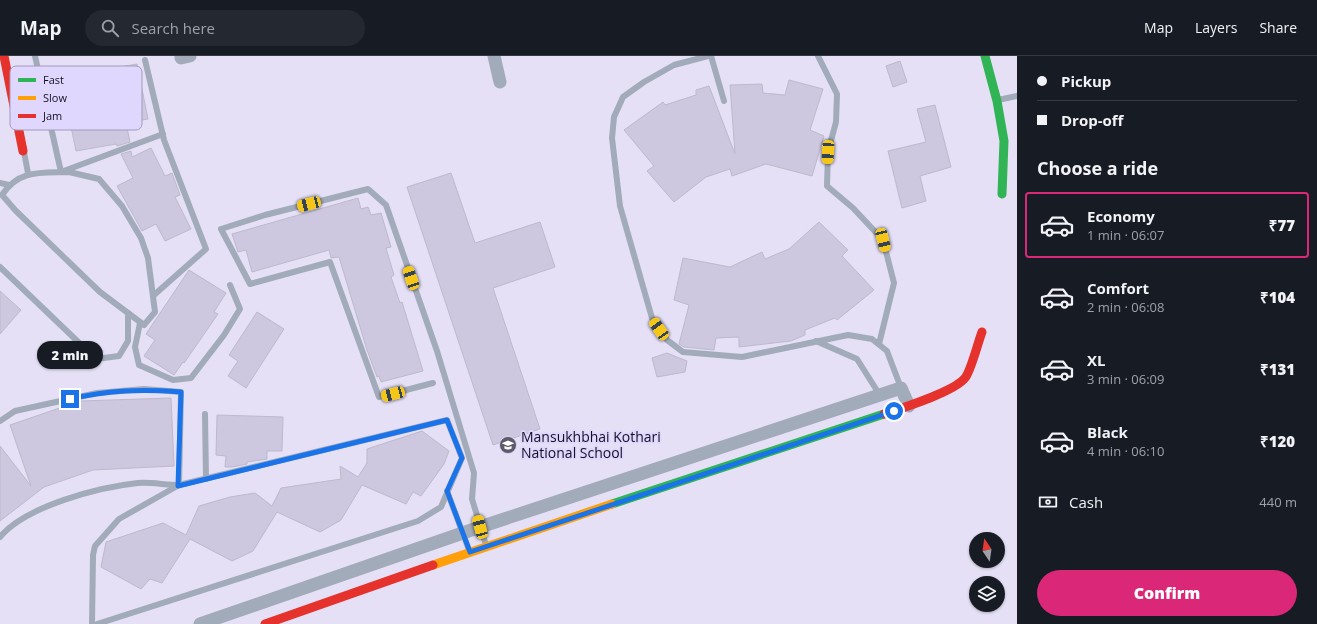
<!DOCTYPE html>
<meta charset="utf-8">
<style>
body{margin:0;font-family:"Open Sans",sans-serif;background:#242831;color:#f1f3f6;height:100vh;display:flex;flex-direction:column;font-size:15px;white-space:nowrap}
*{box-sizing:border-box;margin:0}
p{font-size:13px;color:#9ea1a6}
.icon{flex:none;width:22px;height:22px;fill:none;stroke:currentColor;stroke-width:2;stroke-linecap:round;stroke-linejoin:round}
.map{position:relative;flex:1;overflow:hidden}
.sheet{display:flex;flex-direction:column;background:#171b24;width:300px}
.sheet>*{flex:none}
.top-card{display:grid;align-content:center;height:88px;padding:0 20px;background:#171b24}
.needle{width:26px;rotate:347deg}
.fabs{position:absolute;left:969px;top:476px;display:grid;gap:8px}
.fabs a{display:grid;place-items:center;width:36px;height:36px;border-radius:50%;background:#171b24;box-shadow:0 1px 3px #0004;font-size:20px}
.end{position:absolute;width:18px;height:18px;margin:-9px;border:5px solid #1a73e8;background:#fff;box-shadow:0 0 0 2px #fff}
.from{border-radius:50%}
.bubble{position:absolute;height:28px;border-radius:14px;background:#171b24;box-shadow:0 1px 3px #0004;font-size:13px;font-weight:800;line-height:28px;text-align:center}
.car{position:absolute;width:12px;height:24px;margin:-12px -6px;border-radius:5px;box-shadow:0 0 3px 1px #0007;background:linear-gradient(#f5c518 24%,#345 0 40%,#f5c518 0 76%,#345 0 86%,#f5c518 0)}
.top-card b{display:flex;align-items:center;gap:14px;height:38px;font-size:15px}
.top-card b+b{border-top:1px solid #363941}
.top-card i{width:10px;height:10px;background:#f1f3f6}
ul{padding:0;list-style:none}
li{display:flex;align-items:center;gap:12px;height:66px;margin:0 8px 6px;padding:0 12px;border:2px solid transparent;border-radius:4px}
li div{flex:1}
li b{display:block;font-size:15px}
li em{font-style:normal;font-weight:800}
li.active{border-color:#db2777}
li>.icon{width:36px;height:36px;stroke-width:1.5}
h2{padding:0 20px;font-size:18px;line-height:48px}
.pay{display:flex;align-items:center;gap:10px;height:44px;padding:0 20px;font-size:15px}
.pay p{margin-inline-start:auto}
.action{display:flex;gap:8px;margin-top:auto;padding:8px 20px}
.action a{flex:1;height:46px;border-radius:24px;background:#db2777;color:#fff;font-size:16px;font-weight:800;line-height:46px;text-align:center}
header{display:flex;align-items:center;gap:24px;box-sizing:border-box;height:56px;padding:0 20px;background:#171b24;border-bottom:1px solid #363941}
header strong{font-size:19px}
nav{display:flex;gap:22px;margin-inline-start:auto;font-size:14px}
.search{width:280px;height:36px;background:#242831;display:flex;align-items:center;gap:10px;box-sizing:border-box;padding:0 14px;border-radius:22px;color:#9ea1a6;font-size:15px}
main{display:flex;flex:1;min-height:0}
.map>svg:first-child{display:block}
.building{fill:#cdc7df;stroke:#bdbacb}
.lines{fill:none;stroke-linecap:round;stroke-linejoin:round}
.lane{stroke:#a2abba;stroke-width:6}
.street{stroke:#a2abba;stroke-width:13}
.fast{stroke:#30b455;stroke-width:9}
.slow{stroke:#ff9f0a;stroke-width:9}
.jam{stroke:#e5322d;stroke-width:9}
.route{stroke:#1a73e8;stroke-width:5}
.labels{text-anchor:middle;stroke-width:3.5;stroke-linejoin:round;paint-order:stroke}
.poi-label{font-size:14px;fill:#151021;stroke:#e0d7fe;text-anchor:start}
.key{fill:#e0d7fe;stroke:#a39bbc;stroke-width:1}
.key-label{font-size:11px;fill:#151021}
</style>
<header>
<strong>Map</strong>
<div class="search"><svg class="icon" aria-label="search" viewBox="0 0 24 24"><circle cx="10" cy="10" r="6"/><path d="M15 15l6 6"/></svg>Search here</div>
<nav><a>Map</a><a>Layers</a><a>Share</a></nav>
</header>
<main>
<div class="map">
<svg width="1017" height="568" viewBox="0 0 1017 568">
<rect width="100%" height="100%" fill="#e5e0f5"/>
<g class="building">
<path d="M900,5l7,21 -14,5 -7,-21z"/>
<path d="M137,8l11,55 -22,4 4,19 -13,4 -1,-2 -40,7 -9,-44 29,-5 -5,-30z"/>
<path d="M789,24l34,9 -13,41 14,6 -12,40 -46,-12 -34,12 -2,-7 -24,8 -32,25 -27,-31 7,-5 -30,-36 39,-28 2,3 31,-10v-5l13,-4 26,68 -5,-69 32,-1 1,9 22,2z"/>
<path d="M935,49l16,62 -31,9 6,25 -24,7 -14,-57 38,-9 -9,-33z"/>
<path d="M151,92l14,28 7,-3 8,22 -5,2 16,32 -26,12 -9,-17 -14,7 -25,-45 16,-8 -12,-24 10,-3 1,6z"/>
<path d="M451,117l24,70 65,-21 15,45 -62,21 47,141 -47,16 -86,-258z"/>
<path d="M358,142l3,11 7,-2 3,8 10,-2 10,34 -5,1 8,27 -3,2 9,26 2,-1 21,69 -42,11 -2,-6 -2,1 -10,-27 -28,-93 -8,1 -2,-8 -77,22 -6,-22 -8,2 -6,-18z"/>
<path d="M819,166l29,28 -6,6 32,34 -37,30 -2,-2 -30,12v5l-14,6 -52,6v-10l-23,1 -2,12 -30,-3 -5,-3 10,-39 -15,-5 9,-42 47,9 32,-15 3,7 24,-10z"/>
<path d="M189,214l37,23 -12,19 4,2 -34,49 -1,-1 -9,13 -30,-19 11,-16 -9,-6z"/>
<path d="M0,235l21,19 -21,24z"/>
<path d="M257,256l27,17 -38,59 -18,-12 10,-15 -9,-6z"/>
<path d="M667,297l20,8 -2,11 -28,5 -5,-19z"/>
<path d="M171,342l3,68 -81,4 -49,17 -44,34v-75l31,40 -21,-61 70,-24z"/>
<path d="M217,359l66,2 -1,34h-15v8l-20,3v2l-15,3h-7l1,-11 -10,-1z"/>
<path d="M422,375l27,20 -5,13 -23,32 -8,-4 -7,12 -44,-19 -21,35 -21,12 -43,-20 -24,39 -21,10 -42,-22 -28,44 -12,-4 -9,10 -40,-22 5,-25 57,-19 23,12 13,-29 31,-9 25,-4 17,13 9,-18 60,-9 -1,-13 18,11 9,-14v-14z"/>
</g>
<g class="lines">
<g class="lane">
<path d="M35,0l26,116 102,-38"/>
<path d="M708,0l-34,9 -30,17 -21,15 -9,20 -2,21 8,68 32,112 15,22 16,12 59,5 106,-22 24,4 15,12 14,37"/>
<path d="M711,0l13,45"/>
<path d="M818,0l19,38 -1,28 -8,30 -1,34 26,22 30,32 11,43 -15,61"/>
<path d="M145,4l19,80 42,109 -52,46"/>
<path d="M998,44l19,-4"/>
<path d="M24,96l4,21"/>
<path d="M69,116l30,7 23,27 19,32 7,20 7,54 -11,13 -44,-33 -84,-81 -14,-16c17,-26 39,-22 67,-23z"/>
<path d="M0,127l9,2"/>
<path d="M0,211l96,92 23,-3 9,-15v-28"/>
<path d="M140,267l-5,24 4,18 34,15 18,-2 33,-43 16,-26 -10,-24"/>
<path d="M816,285l41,18 19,30 1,6"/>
<path d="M433,327l-54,14 -49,-135 -80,22 -29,-55 44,-14 103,-26 18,16 51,146 37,122 -2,26 14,46"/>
<path d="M205,358l1,65"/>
<path d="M0,365l15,-10 82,-18 47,-4 37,3 -2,93c-13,0 -28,-3 -41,-2 -39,4 -112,23 -138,54"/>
<path d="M447,435l22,59"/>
<path d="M92,568l1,-69 2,-9 24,-27 60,-34 268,-65 15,38 -21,49 -23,14 -321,103"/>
</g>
<g class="street">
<path d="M181,0v2l9,-2"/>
<path d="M494,0l6,26"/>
<path d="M200,568l280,-97 421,-139 8,18"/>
</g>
<g class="fast">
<path d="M985,0l12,45 7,40 -2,53"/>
<path d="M612,448l272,-90"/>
</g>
<path class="slow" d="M433,509l179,-61"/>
<g class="jam">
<path d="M4,0l19,95"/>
<path d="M884,358c18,-6 70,-22 81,-36 6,-7 13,-36 17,-46"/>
<path d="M265,568l168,-59"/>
</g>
</g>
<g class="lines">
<path class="route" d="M70,343c40,-9 70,-10 111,-7l-3,94 269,-66 15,38 -15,33 23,61 424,-141"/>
</g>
<defs>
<g id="school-disc" transform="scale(0.9)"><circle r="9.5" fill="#5e596b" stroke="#e0d7fe"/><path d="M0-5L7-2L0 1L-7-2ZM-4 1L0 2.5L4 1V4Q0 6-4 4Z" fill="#fff"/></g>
</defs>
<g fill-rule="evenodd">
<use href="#school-disc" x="508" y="389"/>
</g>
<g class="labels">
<g class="poi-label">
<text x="521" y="386">Mansukhbhai Kothari<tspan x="521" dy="16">National School</tspan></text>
</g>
</g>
<rect x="10" y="10" width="132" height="64" rx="6" class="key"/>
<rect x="18" y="22" width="18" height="4" fill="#30b455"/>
<rect x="18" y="40" width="18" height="4" fill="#ff9f0a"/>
<rect x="18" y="58" width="18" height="4" fill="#e5322d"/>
<g class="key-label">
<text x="43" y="28">Fast</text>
<text x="43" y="46">Slow</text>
<text x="43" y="64">Jam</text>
</g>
</svg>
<div class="fabs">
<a><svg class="needle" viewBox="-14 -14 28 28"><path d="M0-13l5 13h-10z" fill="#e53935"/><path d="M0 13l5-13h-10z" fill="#9ea1a6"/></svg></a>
<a><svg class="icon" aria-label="layers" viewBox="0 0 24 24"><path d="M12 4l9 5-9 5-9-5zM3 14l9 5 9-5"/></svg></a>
</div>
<i class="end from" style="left:894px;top:355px"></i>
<i class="end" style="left:70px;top:343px"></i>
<div class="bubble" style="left:37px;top:285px;width:66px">2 min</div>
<i class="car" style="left:828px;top:96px;rotate:183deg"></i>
<i class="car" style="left:309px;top:148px;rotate:256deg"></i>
<i class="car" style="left:883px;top:184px;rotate:166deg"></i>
<i class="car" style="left:411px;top:222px;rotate:341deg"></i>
<i class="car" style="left:659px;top:273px;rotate:325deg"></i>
<i class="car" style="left:393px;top:338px;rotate:255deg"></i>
<i class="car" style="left:480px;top:471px;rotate:345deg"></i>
</div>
<section class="sheet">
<div class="top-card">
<b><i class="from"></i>Pickup</b>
<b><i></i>Drop-off</b>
</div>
<h2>Choose a ride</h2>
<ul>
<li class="active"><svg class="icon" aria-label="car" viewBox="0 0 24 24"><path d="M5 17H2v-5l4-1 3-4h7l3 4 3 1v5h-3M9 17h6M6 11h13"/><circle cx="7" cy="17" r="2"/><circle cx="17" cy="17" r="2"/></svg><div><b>Economy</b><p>1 min · 06:07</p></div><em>₹77</em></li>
<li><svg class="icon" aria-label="car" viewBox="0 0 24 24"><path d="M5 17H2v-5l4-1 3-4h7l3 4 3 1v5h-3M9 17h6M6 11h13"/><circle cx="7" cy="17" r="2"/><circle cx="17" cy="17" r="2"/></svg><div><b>Comfort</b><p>2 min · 06:08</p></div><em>₹104</em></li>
<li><svg class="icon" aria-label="car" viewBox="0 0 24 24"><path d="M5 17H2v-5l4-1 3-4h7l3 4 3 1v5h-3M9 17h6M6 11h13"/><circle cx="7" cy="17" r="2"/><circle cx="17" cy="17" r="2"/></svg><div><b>XL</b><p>3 min · 06:09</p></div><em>₹131</em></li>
<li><svg class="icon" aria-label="car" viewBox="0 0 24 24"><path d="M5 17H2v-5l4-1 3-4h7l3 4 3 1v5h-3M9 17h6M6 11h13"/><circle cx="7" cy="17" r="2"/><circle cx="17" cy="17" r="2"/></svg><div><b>Black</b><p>4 min · 06:10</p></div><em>₹120</em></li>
</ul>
<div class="pay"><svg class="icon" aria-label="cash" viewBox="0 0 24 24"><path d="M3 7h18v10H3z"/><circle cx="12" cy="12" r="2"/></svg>Cash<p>440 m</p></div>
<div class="action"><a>Confirm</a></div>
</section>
</main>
